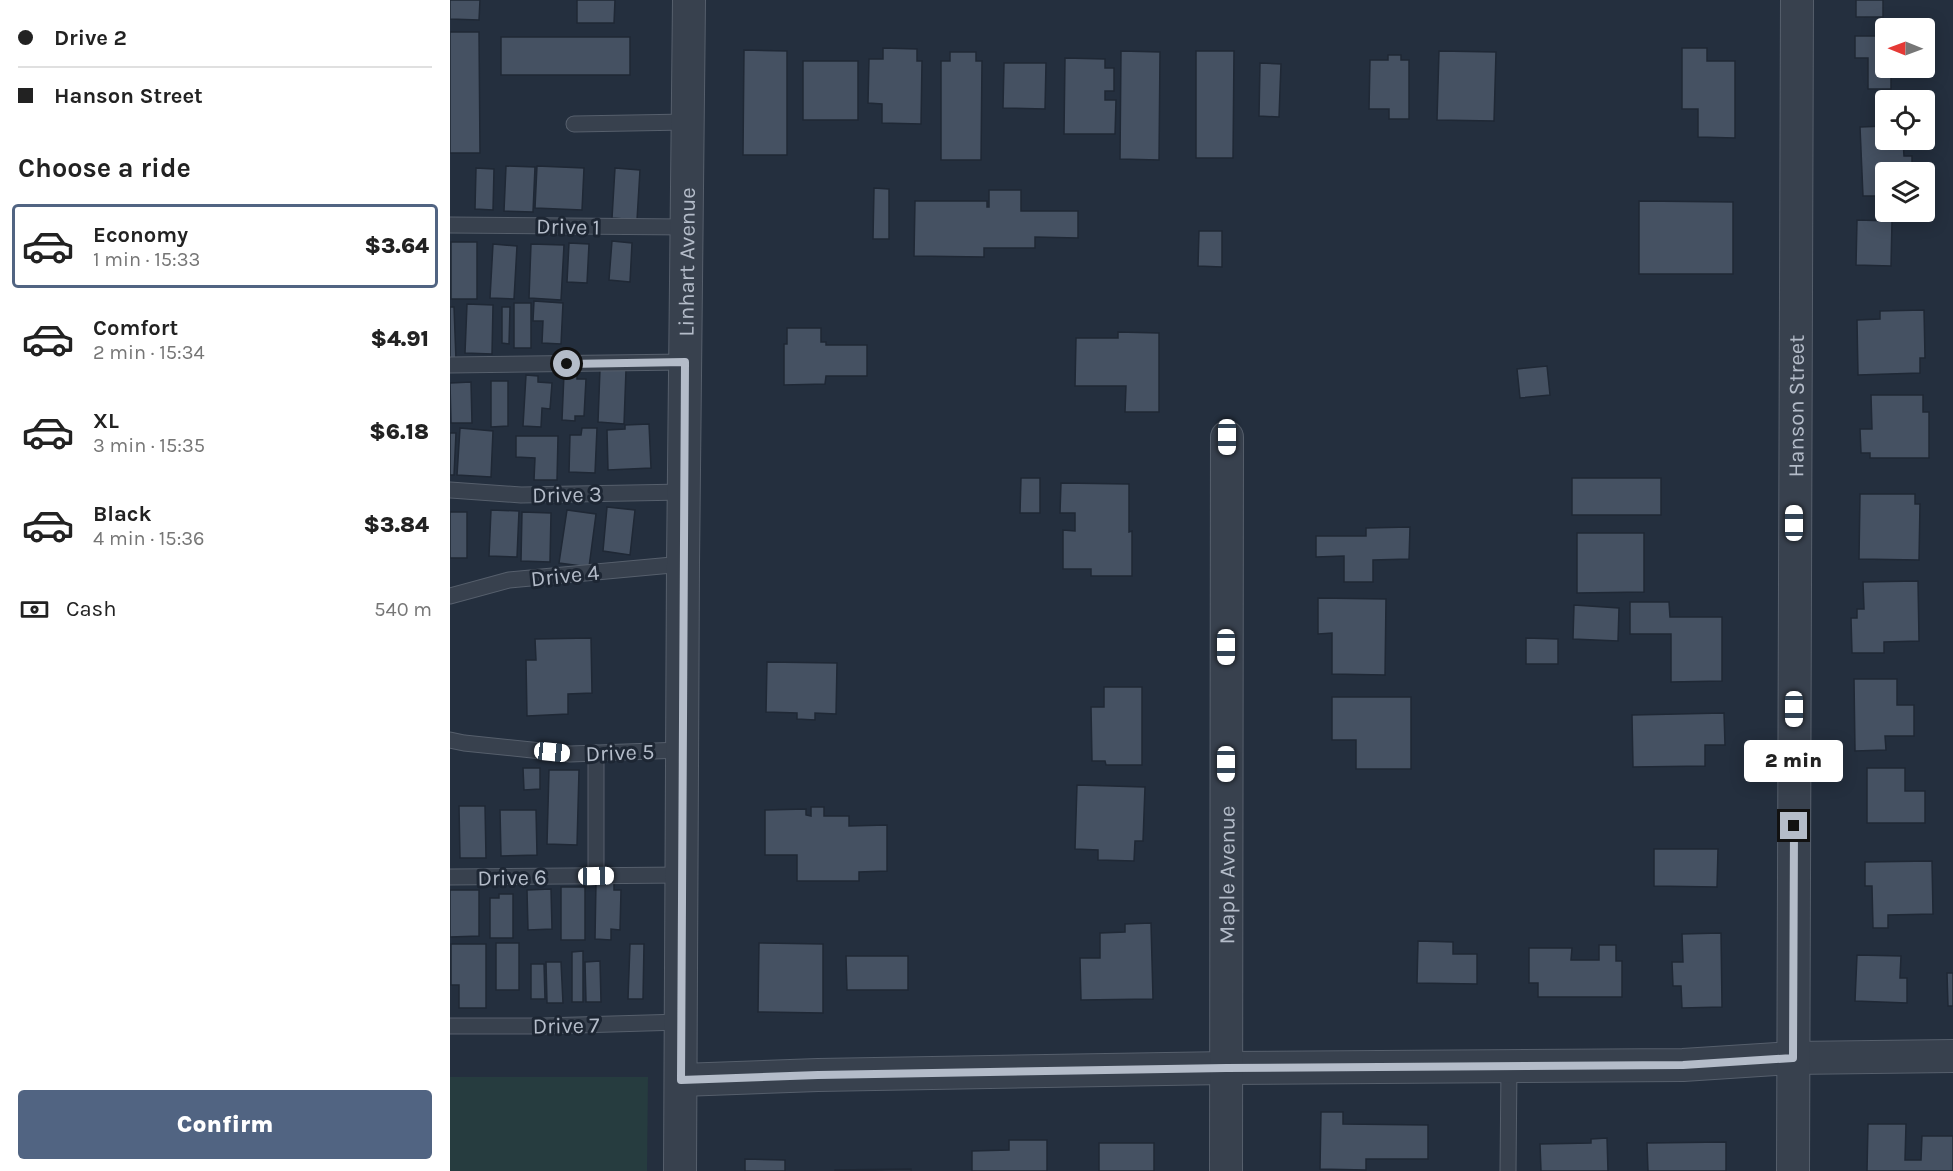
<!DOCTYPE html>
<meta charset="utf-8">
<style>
body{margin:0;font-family:Karla,sans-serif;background:#f6f6f6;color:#222;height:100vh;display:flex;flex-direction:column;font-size:22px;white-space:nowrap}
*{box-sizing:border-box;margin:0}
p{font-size:20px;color:#767676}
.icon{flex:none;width:33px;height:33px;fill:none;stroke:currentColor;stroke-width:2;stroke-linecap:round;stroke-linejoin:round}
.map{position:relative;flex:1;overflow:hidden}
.side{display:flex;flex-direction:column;background:#fff;width:450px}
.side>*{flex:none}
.banner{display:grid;align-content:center;height:132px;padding:0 18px;background:#fff}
.needle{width:39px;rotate:271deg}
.fabs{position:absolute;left:1425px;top:18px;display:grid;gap:12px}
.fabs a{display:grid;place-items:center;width:60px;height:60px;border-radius:6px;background:#fff;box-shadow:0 3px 15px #0003;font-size:30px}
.end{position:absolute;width:27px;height:27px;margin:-14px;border:8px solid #b4bcc9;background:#111;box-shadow:0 0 0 3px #111}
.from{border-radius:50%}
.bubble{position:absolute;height:42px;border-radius:6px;background:#fff;box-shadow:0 3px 15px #0003;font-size:20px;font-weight:800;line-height:42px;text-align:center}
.car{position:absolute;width:18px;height:36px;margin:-18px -9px;border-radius:8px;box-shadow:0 0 4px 2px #0007;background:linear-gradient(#fff 24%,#345 0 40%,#fff 0 76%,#345 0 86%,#fff 0)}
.banner b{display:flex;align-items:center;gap:21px;height:57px;font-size:22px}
.banner b+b{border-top:2px solid #e0e0e0}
.banner i{width:15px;height:15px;background:#222}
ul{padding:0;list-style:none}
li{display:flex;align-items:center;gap:18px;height:84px;margin:0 12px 9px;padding:0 6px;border:3px solid transparent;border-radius:6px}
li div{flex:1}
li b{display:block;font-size:22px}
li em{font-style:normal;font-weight:800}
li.on{border-color:#516482}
li>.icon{width:54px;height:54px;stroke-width:1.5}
h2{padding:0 18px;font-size:27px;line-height:72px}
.pay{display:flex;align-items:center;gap:15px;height:66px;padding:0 18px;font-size:22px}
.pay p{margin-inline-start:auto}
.action{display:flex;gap:12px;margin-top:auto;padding:12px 18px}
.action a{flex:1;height:69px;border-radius:6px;background:#516482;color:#fff;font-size:24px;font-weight:800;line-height:69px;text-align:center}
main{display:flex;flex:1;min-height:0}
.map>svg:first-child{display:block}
.green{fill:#263c3f}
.building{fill:#455162;stroke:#1f2835;stroke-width:1.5}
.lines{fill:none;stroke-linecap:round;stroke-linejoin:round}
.service-casing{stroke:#565f6c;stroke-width:17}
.minor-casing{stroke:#565f6c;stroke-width:34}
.service{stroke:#38414e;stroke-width:15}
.minor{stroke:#38414e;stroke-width:32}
.route{stroke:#b4bcc9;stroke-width:8}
.labels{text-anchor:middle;stroke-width:6;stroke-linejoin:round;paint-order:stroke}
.street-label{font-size:22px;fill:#b4bcc9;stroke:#1d2633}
</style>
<main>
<section class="side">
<div class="banner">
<b><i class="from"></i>Drive 2</b>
<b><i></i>Hanson Street</b>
</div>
<h2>Choose a ride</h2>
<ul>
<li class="on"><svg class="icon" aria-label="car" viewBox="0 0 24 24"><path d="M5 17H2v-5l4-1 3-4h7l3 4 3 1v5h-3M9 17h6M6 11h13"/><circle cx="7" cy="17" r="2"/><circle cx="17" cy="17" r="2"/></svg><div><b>Economy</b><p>1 min · 15:33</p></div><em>$3.64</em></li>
<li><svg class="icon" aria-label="car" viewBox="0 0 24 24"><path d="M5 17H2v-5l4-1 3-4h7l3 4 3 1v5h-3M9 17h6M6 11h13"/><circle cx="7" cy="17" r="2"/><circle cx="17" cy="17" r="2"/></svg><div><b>Comfort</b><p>2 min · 15:34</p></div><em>$4.91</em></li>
<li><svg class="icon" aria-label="car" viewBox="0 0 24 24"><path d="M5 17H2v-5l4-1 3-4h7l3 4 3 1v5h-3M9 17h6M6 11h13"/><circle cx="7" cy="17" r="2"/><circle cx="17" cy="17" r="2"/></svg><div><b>XL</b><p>3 min · 15:35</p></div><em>$6.18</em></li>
<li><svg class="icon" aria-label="car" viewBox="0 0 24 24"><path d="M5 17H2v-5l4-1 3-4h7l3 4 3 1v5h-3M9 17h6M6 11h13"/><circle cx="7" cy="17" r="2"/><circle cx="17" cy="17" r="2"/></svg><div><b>Black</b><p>4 min · 15:36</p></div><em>$3.84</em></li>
</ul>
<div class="pay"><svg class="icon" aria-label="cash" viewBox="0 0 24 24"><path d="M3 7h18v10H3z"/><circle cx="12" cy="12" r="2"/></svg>Cash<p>540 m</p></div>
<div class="action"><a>Confirm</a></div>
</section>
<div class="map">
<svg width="1503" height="1171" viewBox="0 0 1503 1171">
<rect width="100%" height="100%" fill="#242f3e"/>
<path class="green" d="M0,1077h198l-1,94h-197z"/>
<g class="building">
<path d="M0,0h30l-1,20 -29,-1z"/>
<path d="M127,0h38l-1,23h-37z"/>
<rect x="1406" y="0" width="27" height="17"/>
<path d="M0,32h29l1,121h-30z"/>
<path d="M1405,36h31v32h5v21h-23v-31h-13z"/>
<rect x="51" y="37" width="129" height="38"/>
<path d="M433,48l34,1v12h5l-1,63 -39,-1v-19l-14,-1 1,-44h14z"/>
<path d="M1232,48h25v13h28v77l-37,-1v-28h-16z"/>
<path d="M294,50l43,1v104h-44z"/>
<path d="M671,51l39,1 -1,108 -39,-1z"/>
<path d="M746,51h38l-1,107h-37z"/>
<path d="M989,51l57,1 -2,69 -57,-1z"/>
<path d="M500,52h26v9h6l-1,99h-40v-99h9z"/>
<path d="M938,55h13v5h8v59h-20v-10h-20l1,-49h18z"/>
<path d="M615,58l40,1v9h9v23h-9v9h11l-1,34h-51z"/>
<rect x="353" y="61" width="55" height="59"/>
<path d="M554,63h42l-1,46 -42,-1z"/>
<path d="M810,63l21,1 -2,53 -20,-1z"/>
<path d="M1436,126v14h17l1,16h8v16h-26v24h-23l-3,-69z"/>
<path d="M56,166l29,1 -2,45 -29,-1z"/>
<path d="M87,166l47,2 -2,42 -47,-2z"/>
<path d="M26,168l18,1 -1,41 -18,-1z"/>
<path d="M165,168l25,2 -3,50 -25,-2z"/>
<path d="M424,188l15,1v50h-16z"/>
<path d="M539,190h32v21h57v27l-43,-1v11h-51v9l-70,-1 1,-55h72v6h2z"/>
<path d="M1189,201l94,1v72h-94z"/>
<path d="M1407,220l35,1 -1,45 -35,-1z"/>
<path d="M749,231h23v36l-24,-1z"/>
<path d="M162,241l20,2 -2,39 -21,-2z"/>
<rect x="1" y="242" width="26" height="57"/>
<path d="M119,243l20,1 -2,39 -20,-1z"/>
<path d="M43,244l24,2 -3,53 -24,-1z"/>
<path d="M81,244l33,1 -3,55 -32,-2z"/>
<path d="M84,301l29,2 -2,41 -19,-1 1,-22h-10z"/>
<rect x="64" y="303" width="17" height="45"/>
<path d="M17,304l26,1 -1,49 -27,-1z"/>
<path d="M0,307h4l2,53h-6z"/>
<path d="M52,307h8l-1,37 -7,-1z"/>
<path d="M1474,310l1,48h-5v15l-62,2 -1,-55 23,-1v-8z"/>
<path d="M337,328h34v14h5v3h41v31h-41l-1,8 -41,1v-41h3z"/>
<path d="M668,332l41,1v79h-34l1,-26h-51l1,-48h42z"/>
<path d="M1097,366l3,29 -30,3 -3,-29z"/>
<path d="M150,369l26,1 -2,54 -26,-2z"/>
<path d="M114,374h13v5h9l-2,37h-9v5l-13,-1z"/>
<path d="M76,375l12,1v6l14,1 -2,26 -8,-1 -1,19 -18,-1z"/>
<path d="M41,381h17v45l-17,1z"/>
<path d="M21,382l1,41h-21l-1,-40z"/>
<path d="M1421,395h52v17h6v46h-59v-5h-9l-1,-24h12z"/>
<path d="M199,424l2,44 -43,2 -1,-40 18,-1v-4z"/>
<path d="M10,428l33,3 -2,46 -34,-2z"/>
<path d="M132,428h15l-2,45 -26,-1 1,-37h11z"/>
<path d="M0,433h6l-2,42h-4z"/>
<path d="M66,436h42l-1,44h-23l1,-22 -19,-1z"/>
<path d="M571,478h19v35h-20z"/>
<rect x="1122" y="478" width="89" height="37"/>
<path d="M611,483l68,1v48l3,-1v45h-41v-7h-28v-39l12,1v-18h-15z"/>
<path d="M1410,494h55v10h5l-1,56 -60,-1z"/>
<path d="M157,507l28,3 -5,45 -27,-4z"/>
<path d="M41,510l28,1 -2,46 -28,-1z"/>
<path d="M117,510l29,4 -7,53 -30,-4z"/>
<rect x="0" y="512" width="17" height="46"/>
<path d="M72,512l29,1 -1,49 -29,-1z"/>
<path d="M960,527l-1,32 -36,1v22h-29v-26l-28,1v-21h50v-8z"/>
<path d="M1127,533h67v59l-67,1z"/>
<path d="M1468,581l1,60 -35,1v11h-32l-1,-35h6v-9h7l-1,-27z"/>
<path d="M868,598l68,1 -1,76 -53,-1v-41l-14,1z"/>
<path d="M1180,602h39l1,15h52v64l-51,1v-48h-41z"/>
<path d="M1124,605l45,3 -1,33 -45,-2z"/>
<path d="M141,638l1,55 -24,1v20l-41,2 -1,-56h10l-1,-21z"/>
<path d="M1076,638l32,1v25h-32z"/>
<path d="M317,662l70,1 -1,51 -21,-1v7l-18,-1v-6l-31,-1z"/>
<path d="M1404,679h43v26h17v31h-29l1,14 -31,1z"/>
<path d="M654,687h38v78h-36l-1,-4h-13l-1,-54h13z"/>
<path d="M882,697h79v72h-55v-29h-24z"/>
<path d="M1274,713l1,32h-20v21l-72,1 -1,-52z"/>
<path d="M73,768h17v21l-16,1z"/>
<path d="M1417,768h38v23h20v32h-58z"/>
<path d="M99,770h30l-2,75 -30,-1z"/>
<path d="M627,785l68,2 -2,54h-8l-1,20 -36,-1v-10l-23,-1z"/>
<path d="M9,806h26l1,52h-26z"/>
<path d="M361,807h13v9h25v10l38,-1v46l-28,1v9h-62v-26h-32v-45l41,-1v6l5,1z"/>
<path d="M50,810h36l1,45 -36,1z"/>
<path d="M1204,849h64l-1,38 -63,-1z"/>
<path d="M1482,861l1,53 -45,1v13h-15l-1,-42h-7v-24z"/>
<path d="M146,882l18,1v7h7l-1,40 -9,-1v11l-16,-1z"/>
<rect x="111" y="887" width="24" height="53"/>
<path d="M101,889l1,40 -24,1 -1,-40z"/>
<path d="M0,890h29v46l-29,1z"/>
<path d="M49,894h14v44h-23v-40h9z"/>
<path d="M701,923l2,76 -72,1 -1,-42h20v-25l25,-1v-8z"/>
<path d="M1271,933l1,74 -40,1 -1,-22h-8l-1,-24h11l-1,-28z"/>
<path d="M968,941l35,1v12h24v30l-60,-1z"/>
<rect x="46" y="943" width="23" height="47"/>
<path d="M309,943l64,1v69l-65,-1z"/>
<path d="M1,944h35v64h-27v-23h-8z"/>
<path d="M180,944h14l-1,55h-15z"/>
<path d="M1149,945h17v16h6v36h-84v-14h-9v-35h43l-1,12h28z"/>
<path d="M133,951v51h-11v-50z"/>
<path d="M1407,955l44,1 -1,22h7v25l-52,-2z"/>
<path d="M396,956h62v34h-61z"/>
<path d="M150,961l1,41h-15l-1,-40z"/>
<path d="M96,962h15l2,41h-16z"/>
<path d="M81,964h13l1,35h-14z"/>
<path d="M1497,973h6v33h-5z"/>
<path d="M871,1112h22v12l85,1v34h-62v11l-46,-1z"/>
<path d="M1418,1124h38l-1,36h16l1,-24h31v35h-86z"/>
<path d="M1157,1138l1,33h-67l-1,-27 51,-1v-4z"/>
<path d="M559,1140h38v31h-75v-20l37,-1z"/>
<path d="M1276,1142v29h-78l-1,-28z"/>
<rect x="649" y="1143" width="55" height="28"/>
<path d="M295,1159l40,1v11h-40z"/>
<path d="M461,1169v2h-76v-1z"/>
</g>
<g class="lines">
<g class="service-casing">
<g id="service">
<path d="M124,124l113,-2"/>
<path d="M0,225l236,2"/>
<path d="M0,365l235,-3"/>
<path d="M0,490l71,5 163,-3"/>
<path d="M0,596l59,-16 174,-16"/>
<path d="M0,740l14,3 106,11 112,-4"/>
<path d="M146,753v123"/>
<path d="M0,877l232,-2"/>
<path d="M0,1026h93l138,-4"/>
<path d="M1058,1171l1,-105"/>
</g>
</g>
<g class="minor-casing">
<g id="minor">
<path d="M231,1080l137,-5 408,-7 457,-3 110,-7 160,-2"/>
<path id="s1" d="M230,1171l3,-607 6,-564"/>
<path id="s2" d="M776,1171l1,-734"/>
<path id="s3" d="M1343,1171l4,-1171"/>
</g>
</g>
<use href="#service" class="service"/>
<use href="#minor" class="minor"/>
</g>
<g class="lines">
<path class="route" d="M117,364l118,-2 -4,718 137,-5 408,-7 457,-3 110,-7 1,-232"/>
</g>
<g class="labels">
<g class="street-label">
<text transform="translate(118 226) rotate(1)" y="8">Drive 1</text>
<text dy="8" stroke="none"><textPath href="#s1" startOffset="909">Linhart Avenue</textPath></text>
<text dy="8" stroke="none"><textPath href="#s3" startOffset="765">Hanson Street</textPath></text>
<text transform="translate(117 494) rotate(-1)" y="8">Drive 3</text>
<text transform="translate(115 575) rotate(-6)" y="8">Drive 4</text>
<text transform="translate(170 752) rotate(-2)" y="8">Drive 5</text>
<text dy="8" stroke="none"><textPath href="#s2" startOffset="296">Maple Avenue</textPath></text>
<text transform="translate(62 877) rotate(-1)" y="8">Drive 6</text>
<text transform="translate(116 1025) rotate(-1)" y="8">Drive 7</text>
</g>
</g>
</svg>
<div class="fabs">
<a><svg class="needle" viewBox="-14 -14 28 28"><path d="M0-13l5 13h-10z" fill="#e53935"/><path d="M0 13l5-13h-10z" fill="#767676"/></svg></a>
<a><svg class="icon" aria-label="locate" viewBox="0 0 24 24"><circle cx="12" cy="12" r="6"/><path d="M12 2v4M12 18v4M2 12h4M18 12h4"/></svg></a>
<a><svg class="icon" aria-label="layers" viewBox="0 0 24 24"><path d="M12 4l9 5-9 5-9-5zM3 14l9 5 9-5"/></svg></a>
</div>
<i class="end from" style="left:117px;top:364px"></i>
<i class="end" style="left:1344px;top:826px"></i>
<div class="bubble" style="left:1294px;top:740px;width:99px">2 min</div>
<i class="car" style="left:777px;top:437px;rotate:180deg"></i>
<i class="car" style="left:1344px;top:523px;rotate:0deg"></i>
<i class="car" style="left:776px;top:647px;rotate:180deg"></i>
<i class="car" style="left:1344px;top:709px;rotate:180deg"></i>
<i class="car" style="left:102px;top:752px;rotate:96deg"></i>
<i class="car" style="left:776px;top:764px;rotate:180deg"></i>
<i class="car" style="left:146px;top:876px;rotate:89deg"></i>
</div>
</main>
